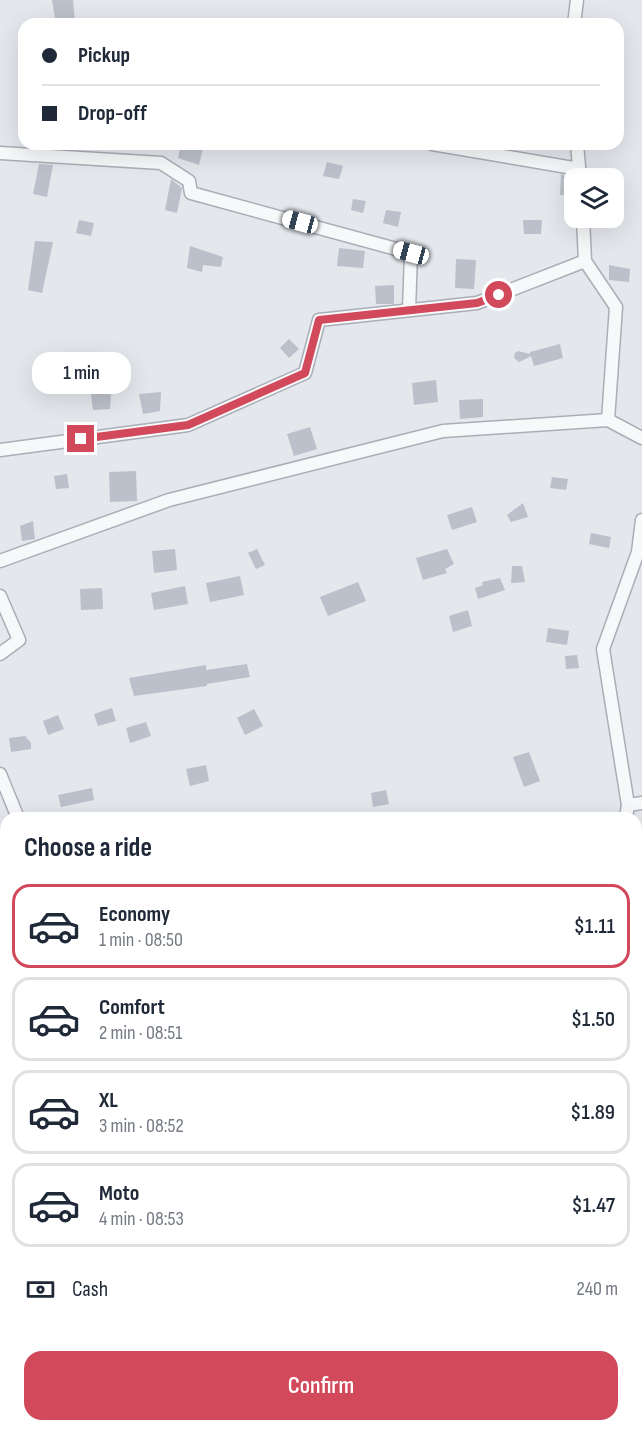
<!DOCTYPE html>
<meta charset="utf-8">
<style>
body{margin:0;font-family:"Sofia Sans Condensed",sans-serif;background:#f6f6f7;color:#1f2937;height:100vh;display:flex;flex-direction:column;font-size:22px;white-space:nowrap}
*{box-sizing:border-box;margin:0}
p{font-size:20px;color:#747a83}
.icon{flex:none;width:33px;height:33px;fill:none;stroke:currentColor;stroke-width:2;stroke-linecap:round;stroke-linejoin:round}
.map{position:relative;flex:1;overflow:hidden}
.panel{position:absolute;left:0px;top:812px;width:642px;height:620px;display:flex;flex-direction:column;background:#fff;border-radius:18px 18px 0 0;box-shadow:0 6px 24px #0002}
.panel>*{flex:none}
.banner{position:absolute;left:18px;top:18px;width:606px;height:132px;border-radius:18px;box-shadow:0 6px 24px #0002;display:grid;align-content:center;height:132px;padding:0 24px;background:#fff}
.controls{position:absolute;left:564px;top:168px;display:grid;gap:12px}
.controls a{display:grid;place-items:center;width:60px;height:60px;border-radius:12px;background:#fff;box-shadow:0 6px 24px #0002;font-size:30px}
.end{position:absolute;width:27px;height:27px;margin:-14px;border:8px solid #d1495b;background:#fff;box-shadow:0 0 0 3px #fff}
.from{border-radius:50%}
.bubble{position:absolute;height:42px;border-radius:18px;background:#fff;box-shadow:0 6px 24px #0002;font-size:20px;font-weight:600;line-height:42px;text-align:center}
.car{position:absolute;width:18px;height:36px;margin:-18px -9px;border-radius:8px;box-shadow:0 0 4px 2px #0007;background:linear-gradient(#fff 24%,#345 0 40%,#fff 0 76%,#345 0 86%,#fff 0)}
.banner b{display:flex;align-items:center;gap:21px;height:57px;font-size:22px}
.banner b+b{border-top:2px solid #e0e1e3}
.banner i{width:15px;height:15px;background:#1f2937}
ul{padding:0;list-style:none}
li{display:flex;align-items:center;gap:18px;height:84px;margin:0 12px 9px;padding:0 12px;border:3px solid #e0e1e3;border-radius:18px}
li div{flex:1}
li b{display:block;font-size:22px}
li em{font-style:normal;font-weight:600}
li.selected{border-color:#d1495b}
li>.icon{width:54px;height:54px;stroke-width:1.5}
h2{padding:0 24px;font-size:27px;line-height:72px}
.pay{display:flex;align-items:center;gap:15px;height:66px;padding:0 24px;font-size:22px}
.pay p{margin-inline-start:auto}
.action{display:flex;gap:12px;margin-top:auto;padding:12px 24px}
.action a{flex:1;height:69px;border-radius:18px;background:#d1495b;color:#fff;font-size:24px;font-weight:600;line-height:69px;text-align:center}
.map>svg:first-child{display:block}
.building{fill:#bbc0ca}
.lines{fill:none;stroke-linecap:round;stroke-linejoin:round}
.minor-casing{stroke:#a9aeb7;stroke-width:15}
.minor{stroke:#f7f8fa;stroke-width:12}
.route{stroke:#d1495b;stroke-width:8}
</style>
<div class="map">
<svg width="642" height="1430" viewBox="0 0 642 1430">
<rect width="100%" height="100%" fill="#e4e7ec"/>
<g class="building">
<path d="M52,0h21l2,23 -19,1z"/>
<path d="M181,144h23l-5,21 -21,-7z"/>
<path d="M327,162l16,4 -4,13 -16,-3z"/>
<path d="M39,164l14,1 -6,32 -14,-3z"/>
<path d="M561,174l11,5 -1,16h-11z"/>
<path d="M171,179l11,9 -5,25 -12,-3z"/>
<path d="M353,199l13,2 -3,12 -12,-3z"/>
<path d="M386,210l15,2 -3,15 -15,-4z"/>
<path d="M79,220l15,3 -3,13 -15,-3z"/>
<path d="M523,220h19l-1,14h-17z"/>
<path d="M35,241l18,1 -11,51 -14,-3z"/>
<path d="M190,246l33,11 -2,10 -18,-2 -1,7 -15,-4z"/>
<path d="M339,248l26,3 -2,17 -26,-2z"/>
<path d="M456,259l20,1 -2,29 -19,-1z"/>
<path d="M609,265l21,4 -1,13 -20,-2z"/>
<path d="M394,285v19h-18l-1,-18z"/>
<path d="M289,339l10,10 -10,9 -9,-10z"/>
<path d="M560,344l3,14 -29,8 -3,-10 -12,6 -5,-4 1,-5 3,-2 12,3v-2z"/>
<path d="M436,380l2,22 -24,3 -2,-22z"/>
<path d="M161,392l-1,19 -17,3 -4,-20z"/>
<path d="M111,393l-1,16 -17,1 -2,-16z"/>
<path d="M483,399v18l-23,2 -1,-19z"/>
<path d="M310,427l7,22 -23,7 -7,-22z"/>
<path d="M136,471l1,30 -27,1 -1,-30z"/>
<path d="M67,474l2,14 -13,1 -2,-13z"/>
<path d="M552,477l16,2 -2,11 -16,-2z"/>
<path d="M523,503l5,14 -17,5 -4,-7z"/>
<path d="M472,507l5,15 -25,8 -5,-15z"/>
<path d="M33,521l2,18 -13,2 -2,-15z"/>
<path d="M591,533l20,4 -2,11 -20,-4z"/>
<path d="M175,549l2,21 -23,3 -2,-22z"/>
<path d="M257,549l8,16 -9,4 -8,-16z"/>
<path d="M447,549l7,15 -9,5 2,4 -24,7 -7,-22z"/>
<path d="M512,566h10l3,16 -14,1z"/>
<path d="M240,576l4,19 -34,7 -4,-19z"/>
<path d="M500,578l5,12 -27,9 -3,-11 8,-3 -1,-3z"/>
<path d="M358,582l8,19 -38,15 -8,-19z"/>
<path d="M185,586l3,18 -34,6 -3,-17z"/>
<path d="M102,588l1,21 -22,1 -1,-21z"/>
<path d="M468,610l4,16 -19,6 -4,-16z"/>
<path d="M548,628l21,3 -2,14 -21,-3z"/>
<path d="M577,655l2,13 -13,1 -1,-13z"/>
<path d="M247,664l3,13 -43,7v2l-73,10 -5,-18 77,-13v5z"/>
<path d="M112,708l4,13 -18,5 -4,-12z"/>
<path d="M254,709l9,17 -18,9 -8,-17z"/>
<path d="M58,715l6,14 -16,6 -5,-14z"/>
<path d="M146,722l5,14 -21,7 -4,-15z"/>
<path d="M25,736l6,7v6l-20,3 -2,-14z"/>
<path d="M529,752l11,29 -16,6 -11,-30z"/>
<path d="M206,765l3,16 -19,5 -4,-17z"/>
<path d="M92,788l2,12 -33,7 -3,-12z"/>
<path d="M386,790l3,14 -16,3 -2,-14z"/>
</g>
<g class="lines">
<g class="minor-casing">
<g id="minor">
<path d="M574,24l3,-24"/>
<path d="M432,144l147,25"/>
<path d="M577,144l3,34"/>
<path d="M0,153l161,10 28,18 2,12 220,60 -2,57"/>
<path d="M583,218l2,43 31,46 -8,113"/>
<path d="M0,450l188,-25 117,-52 14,-53 158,-17 108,-42"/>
<path d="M0,561l169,-61 274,-69 165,-11 34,18"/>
<path d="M0,596l19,44 -19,14"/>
<path d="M0,774l18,44"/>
<path d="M628,805l14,-2"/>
<path d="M626,818l2,-13 -25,-156 35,-97 4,-32"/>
<path d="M636,890l6,3"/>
<path d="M0,1131l6,1"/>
</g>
</g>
<use href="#minor" class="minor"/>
</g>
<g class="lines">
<path class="route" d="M81,439l107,-14 117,-52 14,-53 158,-17 22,-8"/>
</g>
</svg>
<div class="controls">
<a><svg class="icon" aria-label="layers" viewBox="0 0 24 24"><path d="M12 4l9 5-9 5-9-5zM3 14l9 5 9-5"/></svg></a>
</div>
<i class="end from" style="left:499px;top:295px"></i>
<i class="end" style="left:81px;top:439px"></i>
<div class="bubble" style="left:32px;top:352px;width:99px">1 min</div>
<i class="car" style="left:300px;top:222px;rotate:285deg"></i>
<i class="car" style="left:411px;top:253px;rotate:285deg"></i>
<div class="banner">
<b><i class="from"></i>Pickup</b>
<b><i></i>Drop-off</b>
</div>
<section class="panel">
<h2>Choose a ride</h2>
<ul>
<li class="selected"><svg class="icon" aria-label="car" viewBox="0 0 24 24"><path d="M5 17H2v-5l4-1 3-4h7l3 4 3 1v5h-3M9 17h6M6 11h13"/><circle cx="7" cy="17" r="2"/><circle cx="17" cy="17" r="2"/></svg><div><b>Economy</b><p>1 min · 08:50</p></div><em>$1.11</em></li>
<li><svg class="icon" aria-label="car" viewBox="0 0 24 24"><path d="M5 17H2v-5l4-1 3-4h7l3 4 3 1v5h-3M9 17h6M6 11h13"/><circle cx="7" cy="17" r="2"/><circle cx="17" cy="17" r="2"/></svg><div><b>Comfort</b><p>2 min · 08:51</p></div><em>$1.50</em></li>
<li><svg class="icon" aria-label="car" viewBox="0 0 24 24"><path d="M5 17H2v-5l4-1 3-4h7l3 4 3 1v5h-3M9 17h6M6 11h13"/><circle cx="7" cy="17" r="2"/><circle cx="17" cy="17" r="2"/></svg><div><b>XL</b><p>3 min · 08:52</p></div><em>$1.89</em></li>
<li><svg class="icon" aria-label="car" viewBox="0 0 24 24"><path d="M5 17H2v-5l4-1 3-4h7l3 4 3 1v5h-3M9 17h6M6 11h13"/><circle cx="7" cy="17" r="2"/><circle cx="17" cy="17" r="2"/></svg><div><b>Moto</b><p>4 min · 08:53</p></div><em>$1.47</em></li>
</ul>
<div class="pay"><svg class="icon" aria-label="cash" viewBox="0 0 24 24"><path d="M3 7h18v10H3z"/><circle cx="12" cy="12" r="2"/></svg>Cash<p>240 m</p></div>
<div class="action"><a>Confirm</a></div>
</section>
</div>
